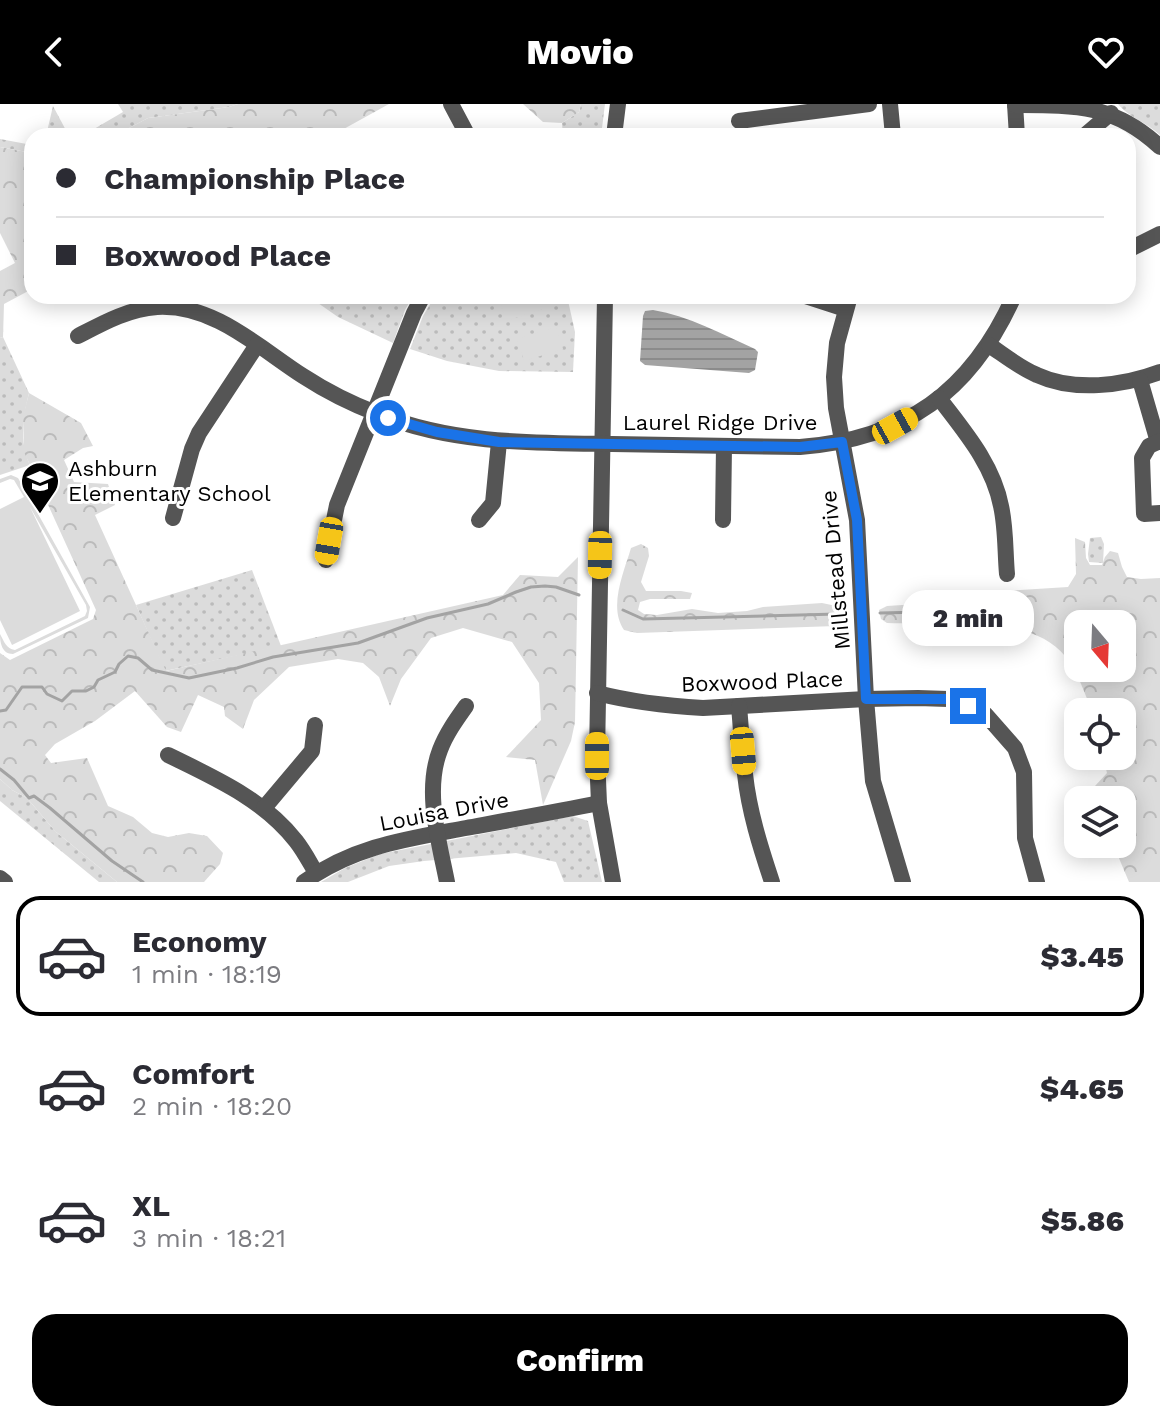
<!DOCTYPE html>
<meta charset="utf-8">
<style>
body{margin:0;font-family:"Work Sans",sans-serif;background:#f7f7f7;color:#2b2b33;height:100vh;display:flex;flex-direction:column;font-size:30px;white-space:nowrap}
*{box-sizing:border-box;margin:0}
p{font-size:26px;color:#7c7c81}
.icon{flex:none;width:44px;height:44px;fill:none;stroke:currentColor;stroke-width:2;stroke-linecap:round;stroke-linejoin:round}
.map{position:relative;height:778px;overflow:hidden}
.panel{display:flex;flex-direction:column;background:#fff;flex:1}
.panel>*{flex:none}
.guide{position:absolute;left:24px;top:24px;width:1112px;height:176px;border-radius:24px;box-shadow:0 4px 20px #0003;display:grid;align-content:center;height:176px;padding:0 32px;background:#fff}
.needle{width:52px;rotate:161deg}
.buttons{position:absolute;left:1064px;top:506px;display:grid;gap:16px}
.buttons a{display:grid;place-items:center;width:72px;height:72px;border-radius:16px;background:#fff;box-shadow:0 4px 20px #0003;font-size:40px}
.end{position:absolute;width:36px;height:36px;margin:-18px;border:10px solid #1a73e8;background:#fff;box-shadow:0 0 0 4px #fff}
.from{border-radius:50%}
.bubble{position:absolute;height:56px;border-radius:24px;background:#fff;box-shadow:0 4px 20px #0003;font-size:26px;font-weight:800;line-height:56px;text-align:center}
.car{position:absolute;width:24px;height:48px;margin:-24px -12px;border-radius:10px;box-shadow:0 0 6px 2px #0007;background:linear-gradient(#f5c518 24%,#345 0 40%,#f5c518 0 76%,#345 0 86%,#f5c518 0)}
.guide b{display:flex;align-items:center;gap:28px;height:76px;font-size:30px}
.guide b+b{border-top:2px solid #e1e1e2}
.guide i{width:20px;height:20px;background:#2b2b33}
ul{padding:14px 0 0;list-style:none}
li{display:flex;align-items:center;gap:24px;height:120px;margin:0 16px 12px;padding:0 16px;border:4px solid transparent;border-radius:24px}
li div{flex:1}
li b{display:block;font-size:30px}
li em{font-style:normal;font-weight:800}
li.current{border-color:#000}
li>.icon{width:72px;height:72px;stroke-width:1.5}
.primary-button{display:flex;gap:16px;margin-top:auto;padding:16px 32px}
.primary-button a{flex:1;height:92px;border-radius:24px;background:#000;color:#fff;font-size:32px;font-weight:800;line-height:92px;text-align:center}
header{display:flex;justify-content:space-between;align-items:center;height:104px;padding:0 32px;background:#000;color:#fff;font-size:36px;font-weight:800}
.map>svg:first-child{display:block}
.grass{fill:url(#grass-dots)}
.forest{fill:url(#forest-crowns);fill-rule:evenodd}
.pitch{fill:#dcdcdc}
.water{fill:url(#water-rules)}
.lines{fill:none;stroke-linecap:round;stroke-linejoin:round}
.stream{stroke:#a3a3a3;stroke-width:3}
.minor{stroke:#555;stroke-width:16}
.route{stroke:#1a73e8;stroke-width:10}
.labels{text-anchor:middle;stroke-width:6;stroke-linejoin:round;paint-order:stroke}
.street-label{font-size:22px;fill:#000;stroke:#fff}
.poi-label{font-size:22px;fill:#000;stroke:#fff;text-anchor:start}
</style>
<header><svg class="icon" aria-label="back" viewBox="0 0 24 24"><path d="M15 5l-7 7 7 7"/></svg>Movio<svg class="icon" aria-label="heart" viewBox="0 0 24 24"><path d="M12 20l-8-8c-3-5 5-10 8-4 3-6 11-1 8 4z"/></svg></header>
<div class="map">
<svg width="1160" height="778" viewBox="0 0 1160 778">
<defs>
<pattern id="grass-dots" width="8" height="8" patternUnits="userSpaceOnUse" patternTransform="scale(2)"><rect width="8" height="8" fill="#dcdcdc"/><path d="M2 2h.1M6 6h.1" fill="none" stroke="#bbb" stroke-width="1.8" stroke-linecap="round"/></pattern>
<pattern id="forest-crowns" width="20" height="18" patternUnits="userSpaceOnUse" patternTransform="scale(2)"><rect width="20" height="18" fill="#dcdcdc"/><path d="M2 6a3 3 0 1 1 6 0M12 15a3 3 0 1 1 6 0" fill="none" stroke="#bbb"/></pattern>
<pattern id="water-rules" width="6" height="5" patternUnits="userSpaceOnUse" patternTransform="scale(2)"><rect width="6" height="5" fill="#a3a3a3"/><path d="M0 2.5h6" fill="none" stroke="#8b8b8b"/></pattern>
</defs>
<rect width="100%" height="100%" fill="#fff"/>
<g class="grass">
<path d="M118,0h120l-9,3 -81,11 -34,18h-32l41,-24z"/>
<path d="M581,0h24l-4,32h-38l-1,-13 17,-11z"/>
<path d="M1118,0h42v31c-13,-12 -33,-19 -42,-31z"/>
<path d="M53,2l16,30h-23z"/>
<path d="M0,35l32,6v8l-32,-6z"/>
<path d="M308,192h105l-8,14 -12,33 -55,-26z"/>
<path d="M435,192h132l8,36 -2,40 -74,-1 -52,-10 -37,-12 13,-33z"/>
<path d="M3,233l26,56c-6,24 -10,48 1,72l-30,10v-137z"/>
<path d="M1101,433l3,7 -1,19 -14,-1 -1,-8 2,-16z"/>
<path d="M252,466l29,76 -116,25 -29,-66z"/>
<path d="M0,675l12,11 15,8 28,33 62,51h-18l-99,-81z"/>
<path d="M573,712l15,5 14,61h-38l-8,-20 -40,-9 -92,8 -35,5 -41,16h-27l24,-14 35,-14z"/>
</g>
<g class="forest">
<path d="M238,0h151l-58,32h-217l34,-18 81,-11z"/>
<path d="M523,0h58l-2,8 -17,11 -19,-1z"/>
<path d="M0,43l32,6v136l-28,15 -1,33 -3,1v-67l15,-8 -15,-30z"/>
<path d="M29,289l52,30 12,23 -10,2 -19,12 10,22 34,2 7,21 -20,10 71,156 337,-76 17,-20 38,2 20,-20 -3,165 -4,19 -28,64 -8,-45 -29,-3 35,-37 -2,-37 -27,-41 -49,-14 -32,10 -30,41 -11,27 -11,-29 -16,-14 -25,-4 -49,8 -35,33 -11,29 -18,-13 -1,-9 -26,-12 -17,37 -14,-5 -32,-36 -40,30 -40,23 -10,11 6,8 36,-5 21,48 25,11 19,16 16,4 21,-4 18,3 16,17 -3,11 -16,18h-87l-62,-51 -28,-33 -15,-8 -12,-11v-126l10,7 83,-41 3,-9 -72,-158 -1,-35z"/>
<path d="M1075,434l10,4 1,16 4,7h12l3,-8 5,-6 8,2 4,14 5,10 14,2 19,-1v304h-31l-16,-38h9v-44h-26l-1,-14 12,-13 -4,-17h19v-44h-30c-7,-19 -14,-39 -27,-56 -35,-44 -127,-31 -178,-33l-6,-4 -2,-9 8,-4 78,-5 7,-8 96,-6 8,-13zM1078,520h44v44h-44z"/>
<path d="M641,440l7,4 1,8 -8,26 5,9h35l11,2 -2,6h-40l-10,3 -2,8 6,4 13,1 35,-6 26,4 29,-2 16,-4 59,-4 19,4 5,10 -4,6 -6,3 -199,7 -13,-3c-16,-23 0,-58 7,-82z"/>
</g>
<g class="pitch">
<path d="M498,192h52l3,10 -47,15z"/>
<path d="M556,223l7,22 -39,12 -7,-22z"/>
<path d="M11,371l7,3 72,129 -2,11 -75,36c-11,0 -13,-11 -13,-20 4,7 6,15 15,16l70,-34 2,-5 -1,-6 -56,-98 50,104 -68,34 -12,-25v-111l24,-12 -10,-17 -4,-1 -10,4v-4z"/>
</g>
<path class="water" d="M653,206c36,6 69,24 102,39l3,3 -3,18 -6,3 -104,-8 -5,-4 3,-45 2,-5z"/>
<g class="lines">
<g class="stream">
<path d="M623,506l20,9 194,-5"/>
<path d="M880,509l132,-3"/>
<path d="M0,607l6,-1 16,-23h20l5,7 15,7 10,-10h14l8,-4 4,-7 17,-8 4,-8 9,-8 10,2 14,12 37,8 48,-10 36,-11 85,-14 69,-25 61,-14 28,-12 15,-5 14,-1 11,1 23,8"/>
<path d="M0,665l14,11 15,18 5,-2 16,12 62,53 31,21"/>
</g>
<g class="minor">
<path d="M451,0l17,32"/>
<path d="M890,0l3,32"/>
<path d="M1015,0l2,32"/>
<path d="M1015,1c60,0 99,-1 145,42"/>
<path d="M739,17l130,-17"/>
<path d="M614,32l4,-32"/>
<path d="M1084,32l27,-23"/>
<path d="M1128,146l32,-16"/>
<path d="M605,192l-8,460 2,47 14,79"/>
<path d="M805,192l40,13"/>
<path d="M850,192l-13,47 -3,34 2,31 21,112 9,179 7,82 30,101"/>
<path d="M78,232c25,-13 50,-27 79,-29 57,-3 101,40 146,69 23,15 49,28 75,38 75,30 154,29 234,30 62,1 125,2 188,3 105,-8 171,-55 214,-151"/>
<path d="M989,241c15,10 31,23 48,30 37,17 86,11 123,-3"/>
<path d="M1140,276l18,62"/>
<path d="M939,294c25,33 54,66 62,108 5,22 4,46 6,68"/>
<path d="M1160,337l-11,5 -7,12 2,56 16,-1"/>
<path d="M173,414l19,-69 7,-16 58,-88"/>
<path d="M479,416l14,-17 6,-61"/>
<path d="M723,416l1,-74"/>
<path d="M326,456l11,-55 77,-192 9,-17"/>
<path d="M597,589c35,9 70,13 106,15l163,-9 52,-1 30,1 20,7 18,9 29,33 9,24 1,66 12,44"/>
<path d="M739,602c2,22 3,45 6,68 4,37 15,72 27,108"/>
<path d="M168,651c47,23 95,44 128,86 8,10 14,22 20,32"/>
<path d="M264,704l48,-57 3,-26"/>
<path d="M0,774l5,4"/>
<path d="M304,778c50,-36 103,-43 162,-54 44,-8 89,-16 133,-25"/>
<path d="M447,778c-8,-41 -23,-91 -7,-132 6,-16 16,-30 26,-44"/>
</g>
</g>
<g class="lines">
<path class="route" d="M388,314l49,14 62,10 301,5 42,-5 15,78 9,179h82l20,7"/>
</g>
<defs>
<g id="school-pin" transform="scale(2)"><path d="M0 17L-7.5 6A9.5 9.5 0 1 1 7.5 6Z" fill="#000" stroke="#fff"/><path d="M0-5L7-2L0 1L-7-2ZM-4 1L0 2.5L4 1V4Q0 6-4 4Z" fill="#fff"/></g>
</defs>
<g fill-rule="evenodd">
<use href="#school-pin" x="40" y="377"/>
</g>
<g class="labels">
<g class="street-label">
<text x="720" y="326">Laurel Ridge Drive</text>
<text transform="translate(835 466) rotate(-95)" y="8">Millstead Drive</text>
<text transform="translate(762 577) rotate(-2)" y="8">Boxwood Place</text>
<text transform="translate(444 707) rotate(-11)" y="8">Louisa Drive</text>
</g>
<g class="poi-label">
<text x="68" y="372">Ashburn<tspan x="68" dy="25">Elementary School</tspan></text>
</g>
</g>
</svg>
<div class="buttons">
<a><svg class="needle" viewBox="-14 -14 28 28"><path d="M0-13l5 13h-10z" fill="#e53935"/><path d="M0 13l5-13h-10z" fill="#7c7c81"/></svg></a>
<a><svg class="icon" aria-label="locate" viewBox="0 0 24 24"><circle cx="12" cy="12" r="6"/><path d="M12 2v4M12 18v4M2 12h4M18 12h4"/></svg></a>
<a><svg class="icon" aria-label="layers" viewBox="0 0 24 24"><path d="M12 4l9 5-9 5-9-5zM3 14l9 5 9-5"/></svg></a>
</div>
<i class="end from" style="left:388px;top:314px"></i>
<i class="end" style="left:968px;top:602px"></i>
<div class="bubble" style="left:902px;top:486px;width:132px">2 min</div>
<i class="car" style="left:895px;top:322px;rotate:61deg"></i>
<i class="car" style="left:329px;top:437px;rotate:190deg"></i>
<i class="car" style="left:600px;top:451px;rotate:181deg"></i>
<i class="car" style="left:743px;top:647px;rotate:175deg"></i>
<i class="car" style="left:597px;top:652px;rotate:0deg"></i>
<div class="guide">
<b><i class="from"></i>Championship Place</b>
<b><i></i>Boxwood Place</b>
</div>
</div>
<section class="panel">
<ul>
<li class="current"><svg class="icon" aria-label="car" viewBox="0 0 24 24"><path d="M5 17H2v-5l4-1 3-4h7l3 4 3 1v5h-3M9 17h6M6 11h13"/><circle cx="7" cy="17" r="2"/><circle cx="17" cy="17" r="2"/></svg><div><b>Economy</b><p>1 min · 18:19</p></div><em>$3.45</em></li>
<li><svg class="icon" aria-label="car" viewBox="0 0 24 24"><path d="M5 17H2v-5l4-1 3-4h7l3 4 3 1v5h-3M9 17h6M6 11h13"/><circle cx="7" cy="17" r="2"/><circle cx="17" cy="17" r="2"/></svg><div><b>Comfort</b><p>2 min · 18:20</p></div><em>$4.65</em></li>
<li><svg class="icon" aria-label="car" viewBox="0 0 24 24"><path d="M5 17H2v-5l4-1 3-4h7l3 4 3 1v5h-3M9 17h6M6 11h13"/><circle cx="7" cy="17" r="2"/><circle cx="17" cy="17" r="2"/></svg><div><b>XL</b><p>3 min · 18:21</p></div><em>$5.86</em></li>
</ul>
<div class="primary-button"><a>Confirm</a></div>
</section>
